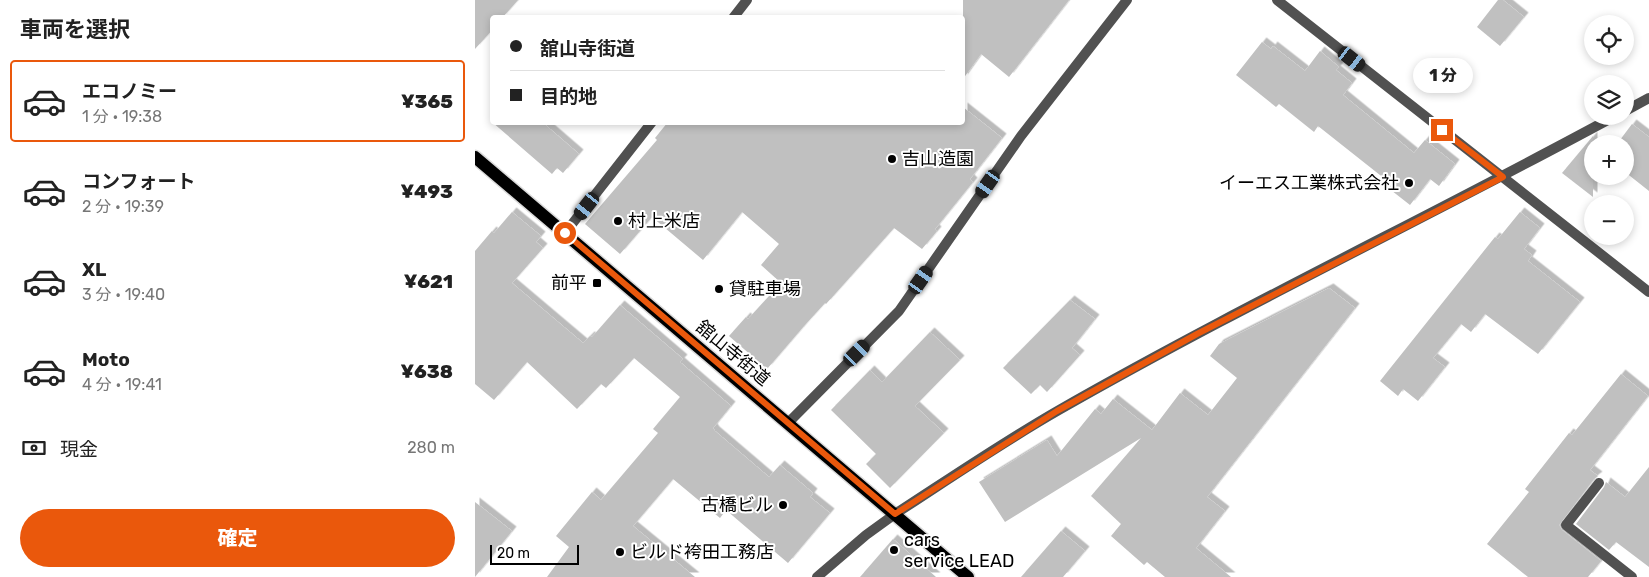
<!DOCTYPE html>
<html lang="ja">
<meta charset="utf-8">
<style>
body{margin:0;font-family:Rubik,"Noto Sans JP",sans-serif;background:#f6f6f6;color:#222;height:100vh;display:flex;flex-direction:column;font-size:19px;white-space:nowrap}
*{box-sizing:border-box;margin:0}
p{font-size:16px;color:#767676}
.icon{flex:none;width:28px;height:28px;fill:none;stroke:currentColor;stroke-width:2;stroke-linecap:round;stroke-linejoin:round}
.map{position:relative;flex:1;overflow:hidden}
.details{display:flex;flex-direction:column;background:#fff;width:475px}
.details>*{flex:none}
.banner{position:absolute;left:15px;top:15px;width:475px;height:110px;border-radius:5px;box-shadow:0 2px 8px #0003;display:grid;align-content:center;height:110px;padding:0 20px;background:#fff}
.buttons{position:absolute;left:1109px;top:15px;display:grid;gap:10px}
.buttons a{display:grid;place-items:center;width:50px;height:50px;border-radius:50%;background:#fff;box-shadow:0 2px 8px #0003;font-size:25px}
.scale{position:absolute;left:15px;bottom:12px;width:89px;box-sizing:border-box;padding-left:5px;border:2px solid #000;border-top:0;font-size:14px;line-height:18px;white-space:nowrap;color:#000;-webkit-text-stroke:4px #fff;paint-order:stroke}
.end{position:absolute;width:22px;height:22px;margin:-11px;border:6px solid #ea580c;background:#fff;box-shadow:0 0 0 2px #fff}
.from{border-radius:50%}
.bubble{position:absolute;height:35px;border-radius:18px;background:#fff;box-shadow:0 2px 8px #0003;font-size:16px;font-weight:800;line-height:35px;text-align:center}
.car{position:absolute;width:15px;height:30px;margin:-15px -8px;border-radius:6px;box-shadow:0 0 4px 1px #0007;background:linear-gradient(#222 24%,#8ab4d8 0 40%,#222 0 76%,#8ab4d8 0 86%,#222 0)}
.banner b{display:flex;align-items:center;gap:18px;height:48px;font-size:19px}
.banner b+b{border-top:1px solid #e0e0e0}
.banner i{width:12px;height:12px;background:#222}
ul{padding:0;list-style:none}
li{display:flex;align-items:center;gap:15px;height:82px;margin:0 10px 8px;padding:0 10px;border:2px solid transparent;border-radius:5px}
li div{flex:1}
li b{display:block;font-size:19px}
li em{font-style:normal;font-weight:800}
li.selected{border-color:#ea580c}
li>.icon{width:45px;height:45px;stroke-width:1.5}
h2{padding:0 20px;font-size:22px;line-height:60px}
.pay{display:flex;align-items:center;gap:12px;height:55px;padding:0 20px;font-size:19px}
.pay p{margin-inline-start:auto}
.button{display:flex;gap:10px;margin-top:auto;padding:10px 20px}
.button a{flex:1;height:58px;border-radius:30px;background:#ea580c;color:#fff;font-size:20px;font-weight:800;line-height:58px;text-align:center}
main{display:flex;flex:1;min-height:0}
.map>svg:first-child{display:block}
.building{fill:#c0c0c0;filter:url(#shadow)}
.lines{fill:none;stroke-linecap:round;stroke-linejoin:round}
.primary-casing{stroke:#dbdbdb;stroke-width:15}
.minor{stroke:#515151;stroke-width:10}
.tertiary{stroke:#515151;stroke-width:10}
.primary{stroke:#000;stroke-width:12}
.route{stroke:#ea580c;stroke-width:6}
.poi-dot{fill:#000;stroke:#fff;stroke-width:2}
.labels{text-anchor:middle;stroke-width:4;stroke-linejoin:round;paint-order:stroke}
.poi-label{font-size:18px;fill:#000;stroke:#fff;text-anchor:start}
.street-label{font-size:18px;fill:#000;stroke:#fff}
</style>
<main>
<section class="details">
<h2>車両を選択</h2>
<ul>
<li class="selected"><svg class="icon" aria-label="car" viewBox="0 0 24 24"><path d="M5 17H2v-5l4-1 3-4h7l3 4 3 1v5h-3M9 17h6M6 11h13"/><circle cx="7" cy="17" r="2"/><circle cx="17" cy="17" r="2"/></svg><div><b>エコノミー</b><p>1 分 · 19:38</p></div><em>¥365</em></li>
<li><svg class="icon" aria-label="car" viewBox="0 0 24 24"><path d="M5 17H2v-5l4-1 3-4h7l3 4 3 1v5h-3M9 17h6M6 11h13"/><circle cx="7" cy="17" r="2"/><circle cx="17" cy="17" r="2"/></svg><div><b>コンフォート</b><p>2 分 · 19:39</p></div><em>¥493</em></li>
<li><svg class="icon" aria-label="car" viewBox="0 0 24 24"><path d="M5 17H2v-5l4-1 3-4h7l3 4 3 1v5h-3M9 17h6M6 11h13"/><circle cx="7" cy="17" r="2"/><circle cx="17" cy="17" r="2"/></svg><div><b>XL</b><p>3 分 · 19:40</p></div><em>¥621</em></li>
<li><svg class="icon" aria-label="car" viewBox="0 0 24 24"><path d="M5 17H2v-5l4-1 3-4h7l3 4 3 1v5h-3M9 17h6M6 11h13"/><circle cx="7" cy="17" r="2"/><circle cx="17" cy="17" r="2"/></svg><div><b>Moto</b><p>4 分 · 19:41</p></div><em>¥638</em></li>
</ul>
<div class="pay"><svg class="icon" aria-label="cash" viewBox="0 0 24 24"><path d="M3 7h18v10H3z"/><circle cx="12" cy="12" r="2"/></svg>現金<p>280 m</p></div>
<div class="button"><a>確定</a></div>
</section>
<div class="map">
<svg width="1174" height="577" viewBox="0 0 1174 577">
<defs>
<filter id="shadow"><feDropShadow dx="4.5" dy="-4.5" stdDeviation="0" flood-color="#0004"/></filter>
</defs>
<rect width="100%" height="100%" fill="#fff"/>
<g class="building">
<path d="M0,0h43l-16,18h-9v11l-18,20z"/>
<path d="M488,0h106l-60,77 -28,-23 -18,25z"/>
<path d="M1023,0h5l21,17 -24,29 -23,-19z"/>
<path d="M787,42l9,7 2,-3 32,25 15,-20 19,16 -3,3 16,13 -9,12 71,58 11,-13 30,24 -16,22 -9,-7 -20,26 -23,-18 3,-4 -72,-57 -4,6 -35,-28 -3,3 -40,-32z"/>
<path d="M488,107l39,31 -32,41 3,3 -38,47 2,2 -15,18 -28,-21 -68,76 -1,-1 -21,23 -37,43 -38,-33 17,-19 2,2 33,-36 -20,-18 18,-21 -37,-32 -39,48 -51,-43 -32,37 -35,-30 72,-84 -2,-2 13,-16h295z"/>
<path d="M17,122h50l37,32 -16,19 -6,-5 -5,6z"/>
<path d="M1157,124l17,13v54l-24,-19v-28h-8z"/>
<path d="M1118,136v61l-31,-24z"/>
<path d="M37,212l29,24 -5,6 7,6 -31,35 71,60 7,-7 2,1 28,-32 63,54 -3,3 51,44 -18,22 2,3 54,46 11,-12 33,28 -3,4 20,16 -42,50 -62,-53 -6,8 -47,-39 -40,47 62,51h-148l22,-30 -13,-11 36,-44 9,8 57,-67 -5,-4 27,-32 -46,-39 -28,30 -5,-4 -24,25 -50,-47 -33,38 -19,-16v-133l17,-20 2,2z"/>
<path d="M1045,212l20,16 -16,21 8,6 -4,6 52,41 -42,52 -53,-40 -14,18 -10,-8 -28,34 12,9 -27,34 -15,-12 -5,7 -18,-15 115,-144 3,2z"/>
<path d="M854,288l26,20 -148,189 18,14 -29,37 35,29h-66l-18,-15 -3,3 -33,-29 10,-12 -30,-28 50,-58 -136,84 -26,-40 68,-42 10,16 38,-47 6,5 12,-15 39,31 28,-37 28,22 29,-37 -27,-22 9,-12z"/>
<path d="M595,300l25,19 -23,29 8,7 -33,37 -7,-7 -9,9 -28,-26z"/>
<path d="M455,332l30,28 -45,46 29,27 -54,55 -24,-24 10,-10 -45,-44 39,-40 12,12z"/>
<path d="M1146,374l27,22 -58,74 8,6 -4,3 -35,46 3,5 39,31 -13,16h-60l-41,-33 42,-52 -4,-3 44,-56 3,2z"/>
<path d="M1174,467v100l-33,-25 -7,8 -33,-26 28,-37 2,-5 19,15z"/>
<path d="M0,502l37,29 -37,46z"/>
<path d="M586,531l24,20 -22,26h-42z"/>
<path d="M418,539l43,38h-76z"/>
</g>
<g class="lines">
<g class="primary-casing">
<path id="primary" d="M0,157l493,420"/>
</g>
<g class="minor">
<path d="M802,0l372,292"/>
<path d="M258,18l14,-18"/>
<path d="M1150,111l24,-13"/>
<path d="M90,233l87,-111"/>
<path d="M313,423l111,-112 122,-175 106,-136"/>
<path d="M1124,483l-33,42 66,52"/>
<path d="M420,514c54,-35 108,-72 164,-104 182,-104 372,-194 556,-294"/>
</g>
<path class="tertiary" d="M342,577l49,-42 29,-21"/>
<use href="#primary" class="primary"/>
</g>
<g class="lines">
<path class="route" d="M90,233l330,281 162,-103 140,-77 306,-157 -61,-47"/>
</g>
<g class="poi-dot">
<circle cx="417" cy="159" r="5"/>
<circle cx="934" cy="183" r="5"/>
<circle cx="143" cy="221" r="5"/>
<rect x="117" y="278" width="10" height="10" rx="2.5"/>
<circle cx="244" cy="289" r="5"/>
<circle cx="308" cy="505" r="5"/>
<circle cx="419" cy="550" r="5"/>
<circle cx="145" cy="552" r="5"/>
</g>
<g class="labels">
<g class="poi-label">
<text x="427" y="165">吉山造園</text>
<text x="924" y="189" text-anchor="end">イーエス工業株式会社</text>
<text x="153" y="227">村上米店</text>
<text x="112" y="289" text-anchor="end">前平</text>
<text x="254" y="295">貸駐車場</text>
<text x="298" y="511" text-anchor="end">古橋ビル</text>
<text x="429" y="546">cars<tspan x="429" dy="21">service LEAD</tspan></text>
<text x="155" y="558">ビルド袴田工務店</text>
</g>
<g class="street-label">
<text transform="translate(258 353) rotate(40)" y="6">舘山寺街道</text>
</g>
</g>
</svg>
<div class="buttons">
<a><svg class="icon" aria-label="locate" viewBox="0 0 24 24"><circle cx="12" cy="12" r="6"/><path d="M12 2v4M12 18v4M2 12h4M18 12h4"/></svg></a>
<a><svg class="icon" aria-label="layers" viewBox="0 0 24 24"><path d="M12 4l9 5-9 5-9-5zM3 14l9 5 9-5"/></svg></a>
<a>+</a>
<a>−</a>
</div>
<div class="scale">20 m</div>
<i class="end from" style="left:90px;top:233px"></i>
<i class="end" style="left:967px;top:130px"></i>
<div class="bubble" style="left:938px;top:58px;width:60px">1 分</div>
<i class="car" style="left:877px;top:59px;rotate:128deg"></i>
<i class="car" style="left:513px;top:184px;rotate:215deg"></i>
<i class="car" style="left:112px;top:206px;rotate:218deg"></i>
<i class="car" style="left:446px;top:280px;rotate:35deg"></i>
<i class="car" style="left:382px;top:353px;rotate:45deg"></i>
<div class="banner">
<b><i class="from"></i>舘山寺街道</b>
<b><i></i>目的地</b>
</div>
</div>
</main>
